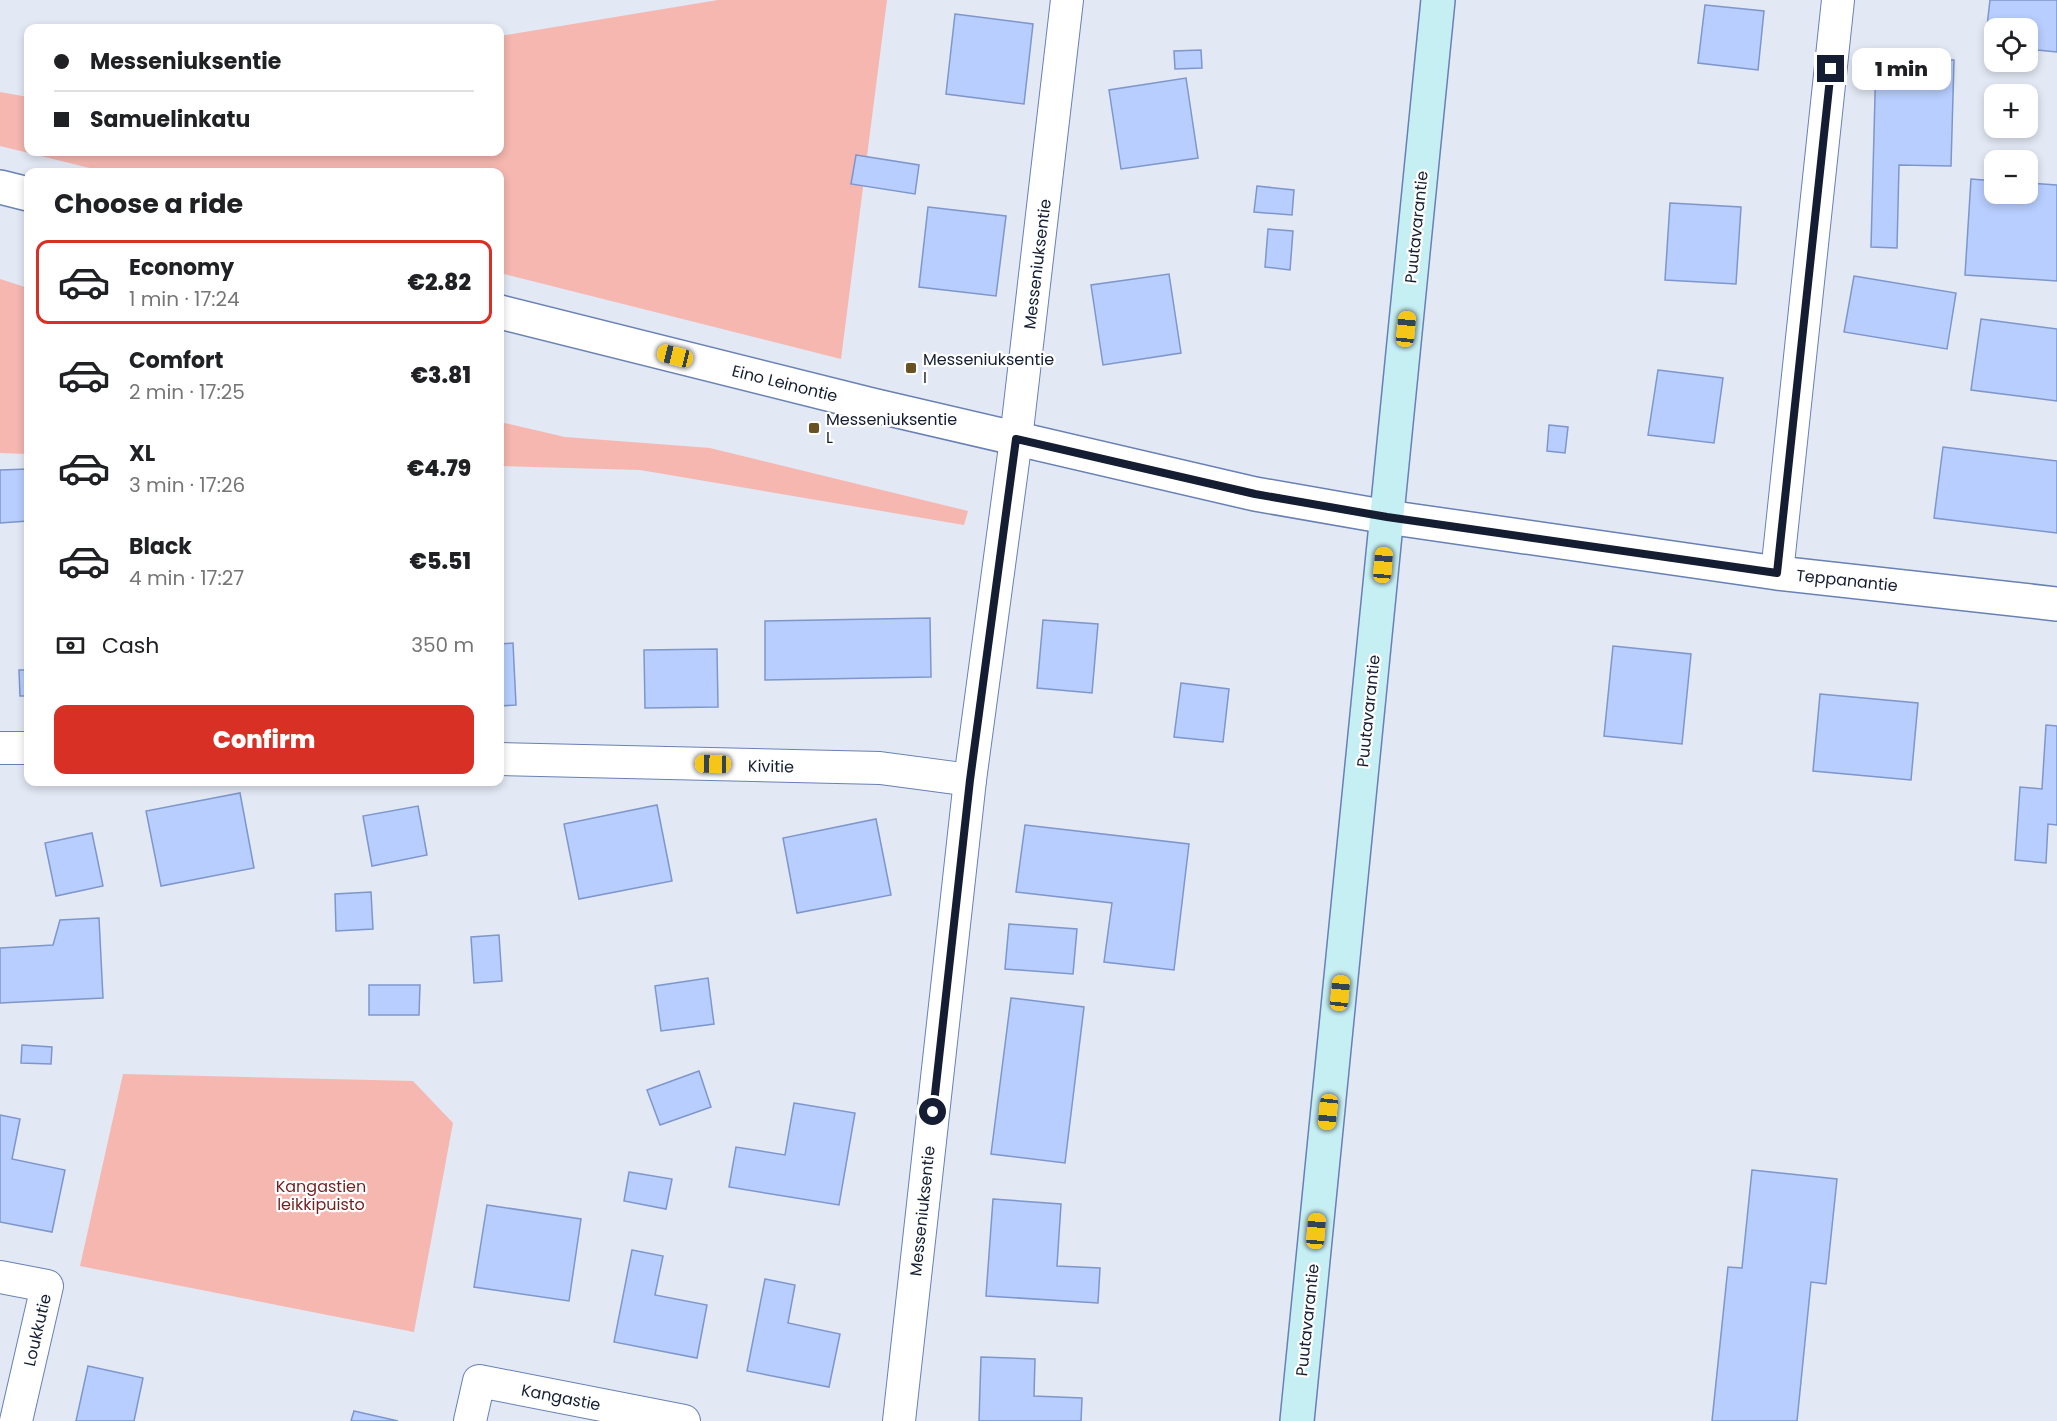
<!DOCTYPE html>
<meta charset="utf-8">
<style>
body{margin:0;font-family:Poppins,sans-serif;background:#f6f6f6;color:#202124;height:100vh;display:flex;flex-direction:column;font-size:22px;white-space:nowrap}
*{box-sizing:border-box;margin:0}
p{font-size:20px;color:#757577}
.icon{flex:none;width:33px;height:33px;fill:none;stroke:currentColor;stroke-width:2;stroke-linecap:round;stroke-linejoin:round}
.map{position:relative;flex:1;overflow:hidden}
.side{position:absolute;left:24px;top:168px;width:480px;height:618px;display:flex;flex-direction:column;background:#fff;border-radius:12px;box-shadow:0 3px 9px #0003}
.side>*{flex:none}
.hud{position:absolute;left:24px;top:24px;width:480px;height:132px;border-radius:12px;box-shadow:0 3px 9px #0003;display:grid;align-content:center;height:132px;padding:0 30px;background:#fff}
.buttons{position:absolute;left:1984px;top:18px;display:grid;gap:12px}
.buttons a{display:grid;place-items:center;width:54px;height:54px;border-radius:12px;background:#fff;box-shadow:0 3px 9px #0003;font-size:30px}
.end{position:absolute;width:27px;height:27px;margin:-14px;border:8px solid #141d32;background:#fff;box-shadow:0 0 0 3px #fff}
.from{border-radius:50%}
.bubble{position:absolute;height:42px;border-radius:12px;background:#fff;box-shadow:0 3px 9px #0003;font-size:20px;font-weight:800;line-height:42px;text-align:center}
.car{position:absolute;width:18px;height:36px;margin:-18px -9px;border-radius:8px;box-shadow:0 0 4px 2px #0007;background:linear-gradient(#f5c518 24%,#345 0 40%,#f5c518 0 76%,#345 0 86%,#f5c518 0)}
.hud b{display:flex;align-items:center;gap:21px;height:57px;font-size:22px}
.hud b+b{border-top:2px solid #e0e0e0}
.hud i{width:15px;height:15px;background:#202124}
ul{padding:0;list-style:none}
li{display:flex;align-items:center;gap:18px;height:84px;margin:0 12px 9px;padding:0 18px;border:3px solid transparent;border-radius:12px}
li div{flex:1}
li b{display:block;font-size:22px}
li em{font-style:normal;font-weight:800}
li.current{border-color:#d93025}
li>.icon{width:54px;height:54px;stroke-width:1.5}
h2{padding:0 30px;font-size:27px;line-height:72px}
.pay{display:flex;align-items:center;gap:15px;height:66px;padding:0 30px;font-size:22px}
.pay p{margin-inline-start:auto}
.cta{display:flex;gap:12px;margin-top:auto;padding:12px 30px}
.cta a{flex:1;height:69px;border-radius:12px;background:#d93025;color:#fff;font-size:24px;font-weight:800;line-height:69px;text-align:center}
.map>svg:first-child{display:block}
.green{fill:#f5b7b0}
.building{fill:#b8cefe;stroke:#7e96cc;stroke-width:1.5}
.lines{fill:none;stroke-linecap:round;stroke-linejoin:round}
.minor-casing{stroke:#6880b4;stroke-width:34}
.tertiary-casing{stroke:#6880b4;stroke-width:36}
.secondary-casing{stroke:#6880b4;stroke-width:36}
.minor{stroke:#fff;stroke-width:32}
.tertiary{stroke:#fff;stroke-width:33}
.secondary{stroke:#c6eff4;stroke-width:33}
.route{stroke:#141d32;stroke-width:8}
.poi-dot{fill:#685221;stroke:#fff;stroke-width:2}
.labels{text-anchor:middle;stroke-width:4.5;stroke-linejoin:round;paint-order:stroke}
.street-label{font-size:16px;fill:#141d32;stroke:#fff}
.poi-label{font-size:16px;fill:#141d32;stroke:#fff;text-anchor:start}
.park-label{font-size:16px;fill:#741f1f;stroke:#fff}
</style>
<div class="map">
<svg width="2057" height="1421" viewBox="0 0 2057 1421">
<rect width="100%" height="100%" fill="#e2e8f4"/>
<g class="green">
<path d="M718,0h169l-46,359 -341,-86v-101h-394l-106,-26v-54l28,5v55h472v-116z"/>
<path d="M0,279l28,9v166l-28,-1z"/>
<path d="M500,422l65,15 145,11 258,63 -4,14 -324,-55 -140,-4z"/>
<path d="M123,1074l290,7 40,42 -39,209 -334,-66z"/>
</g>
<g class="building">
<path d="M1990,0h67v52l-29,-3v-21h-33v17l-10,-1z"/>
<path d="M1705,5l59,6 -6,59 -60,-7z"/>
<path d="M955,14l78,10 -9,80 -78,-10z"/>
<path d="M1201,50l1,18 -27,1 -1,-18z"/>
<path d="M1876,58l78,2 -3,106 -52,-1 -2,83 -26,-1z"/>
<path d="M1186,78l12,80 -77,11 -12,-79z"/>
<path d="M856,155l63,10 -4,29 -64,-10z"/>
<path d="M1971,179l24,2v13h33v-11l29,2v96l-92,-6z"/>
<path d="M1257,186l37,4 -2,25 -38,-3z"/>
<path d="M1670,203l71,4 -5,77 -71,-4z"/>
<path d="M928,207l78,9 -10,80 -77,-9z"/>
<path d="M1268,229l25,2 -3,39 -25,-3z"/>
<path d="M1169,274l12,79 -78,12 -12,-80z"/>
<path d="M1854,276l102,17 -9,56 -103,-17z"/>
<path d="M1981,319l76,10v72l-86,-11z"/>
<path d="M1658,370l65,8 -9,65 -66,-8z"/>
<path d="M1549,425l19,2 -3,26 -18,-2z"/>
<path d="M1943,447l114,14v72l-123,-15z"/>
<path d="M28,469v52l-28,2v-53z"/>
<path d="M930,618l1,59 -166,3v-59z"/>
<path d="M1043,620l55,4 -6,69 -55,-5z"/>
<path d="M513,643l3,62 -16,1v-62z"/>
<path d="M1613,646l78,8 -9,90 -78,-8z"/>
<path d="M717,649l1,58 -73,1 -1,-58z"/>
<path d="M19,670h9v26h-8z"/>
<path d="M1181,683l48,6 -6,53 -49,-5z"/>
<path d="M1820,694l98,9 -7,77 -98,-9z"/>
<path d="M2046,725l11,1v99l-9,-1 -2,39 -31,-3 5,-73 22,2z"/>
<path d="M240,793l14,75 -93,18 -15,-75z"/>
<path d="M657,805l15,76 -93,18 -15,-75z"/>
<path d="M418,806l9,49 -55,11 -9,-50z"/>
<path d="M876,819l15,76 -94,18 -14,-75z"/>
<path d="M1025,825l164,19 -15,126 -70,-8 8,-59 -96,-11z"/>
<path d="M92,833l11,53 -47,10 -11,-53z"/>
<path d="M371,892l2,37 -37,2 -1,-37z"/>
<path d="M99,918l4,80 -103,5v-55l53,-3 7,-25z"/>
<path d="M1009,924l68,5 -4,45 -68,-5z"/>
<path d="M499,935l3,46 -28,2 -3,-46z"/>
<path d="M708,978l6,46 -53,7 -6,-45z"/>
<path d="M369,985h51l-1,30h-50z"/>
<path d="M1011,998l73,9 -19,156 -74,-9z"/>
<path d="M22,1045l30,2 -1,17 -30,-1z"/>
<path d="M699,1071l12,36 -51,18 -13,-35z"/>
<path d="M794,1103l61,10 -16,92 -110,-18 7,-40 49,8z"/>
<path d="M0,1115l20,4 -8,40 53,11 -13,62 -52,-10z"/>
<path d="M1752,1170l85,9 -11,105 -15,-2 -14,139h-85l16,-154 14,1z"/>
<path d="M629,1172l43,7 -6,30 -42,-8z"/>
<path d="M993,1199l68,5 -4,62 43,2 -2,35 -112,-7z"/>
<path d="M487,1205l94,14 -12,82 -95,-14z"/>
<path d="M632,1250l31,6 -8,39 52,10 -10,53 -83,-16z"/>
<path d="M765,1279l30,6 -7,38 52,11 -11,53 -82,-16z"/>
<path d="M981,1357l54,2 -1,37 48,2 -1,23h-102z"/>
<path d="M88,1366l55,12 -9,43h-58z"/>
<path d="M354,1411l44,10h-47z"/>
</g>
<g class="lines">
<g class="minor-casing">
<g id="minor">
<path d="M1777,573l61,-573"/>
<path d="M0,748h28"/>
<path d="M500,759l380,9 90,12"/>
<path d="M0,1277l47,9 -31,135"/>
<path d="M470,1421l9,-40 205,40"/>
<path d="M899,1421l71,-641 46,-341 51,-439"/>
</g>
</g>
<g class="tertiary-casing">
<g id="tertiary">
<path d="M0,187l28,7"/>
<path d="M500,312l372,93 383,89 132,23 390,56 280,31"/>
</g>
</g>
<g class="secondary-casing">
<path id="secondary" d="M1297,1421l141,-1421"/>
</g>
<use href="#minor" class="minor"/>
<use href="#tertiary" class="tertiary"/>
<use href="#secondary" class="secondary"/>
</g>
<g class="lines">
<path class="route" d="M933,1112l37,-332 46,-341 239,55 132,23 390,56 54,-504"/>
</g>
<g class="poi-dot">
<rect x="905" y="362" width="12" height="12" rx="3"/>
<rect x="808" y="422" width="12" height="12" rx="3"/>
</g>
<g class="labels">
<g class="street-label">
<text transform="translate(1416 227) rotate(-84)" y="6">Puutavarantie</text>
<text transform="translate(1037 264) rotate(-83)" y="6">Messeniuksentie</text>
<text transform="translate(785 383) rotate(14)" y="6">Eino Leinontie</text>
<text transform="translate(1847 580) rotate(6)" y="6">Teppanantie</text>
<text transform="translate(1368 711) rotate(-84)" y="6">Puutavarantie</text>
<text transform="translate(771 766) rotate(1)" y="6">Kivitie</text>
<text transform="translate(922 1211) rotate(-84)" y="6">Messeniuksentie</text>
<text transform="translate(1307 1320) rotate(-84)" y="6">Puutavarantie</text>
<text transform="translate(37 1330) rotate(-77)" y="6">Loukkutie</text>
<text transform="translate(561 1397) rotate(11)" y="6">Kangastie</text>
</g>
<g class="poi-label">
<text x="923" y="365">Messeniuksentie<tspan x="923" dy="18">I</tspan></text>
<text x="826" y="425">Messeniuksentie<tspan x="826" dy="18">L</tspan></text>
</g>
<g class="park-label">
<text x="321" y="1192">Kangastien<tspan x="321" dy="18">leikkipuisto</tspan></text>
</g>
</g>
</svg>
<div class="buttons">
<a><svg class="icon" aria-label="locate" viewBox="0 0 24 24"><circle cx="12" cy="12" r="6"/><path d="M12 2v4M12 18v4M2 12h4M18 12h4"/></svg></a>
<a>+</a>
<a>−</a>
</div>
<i class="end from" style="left:933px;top:1112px"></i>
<i class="end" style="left:1831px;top:69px"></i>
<div class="bubble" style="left:1852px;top:48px;width:99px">1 min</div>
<i class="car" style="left:1406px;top:329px;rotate:6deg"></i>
<i class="car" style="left:675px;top:356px;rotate:284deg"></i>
<i class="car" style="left:1383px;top:565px;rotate:5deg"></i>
<i class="car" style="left:713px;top:764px;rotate:271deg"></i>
<i class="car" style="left:1340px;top:993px;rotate:6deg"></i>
<i class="car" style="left:1328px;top:1112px;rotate:186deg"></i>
<i class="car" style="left:1316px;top:1231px;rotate:5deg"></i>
<div class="hud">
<b><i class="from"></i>Messeniuksentie</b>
<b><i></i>Samuelinkatu</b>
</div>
<section class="side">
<h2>Choose a ride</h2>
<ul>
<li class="current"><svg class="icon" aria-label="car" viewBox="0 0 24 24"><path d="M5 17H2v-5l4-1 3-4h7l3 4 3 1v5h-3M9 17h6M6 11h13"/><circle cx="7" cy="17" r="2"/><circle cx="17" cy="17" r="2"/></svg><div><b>Economy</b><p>1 min · 17:24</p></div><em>€2.82</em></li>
<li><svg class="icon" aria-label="car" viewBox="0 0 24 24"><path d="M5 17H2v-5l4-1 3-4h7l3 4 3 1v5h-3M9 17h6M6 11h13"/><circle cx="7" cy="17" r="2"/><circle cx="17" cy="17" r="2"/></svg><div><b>Comfort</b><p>2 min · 17:25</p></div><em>€3.81</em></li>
<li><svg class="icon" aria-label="car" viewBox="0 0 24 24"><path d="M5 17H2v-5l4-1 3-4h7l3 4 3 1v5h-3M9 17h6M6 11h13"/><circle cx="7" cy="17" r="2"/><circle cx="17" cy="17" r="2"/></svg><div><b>XL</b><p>3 min · 17:26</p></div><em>€4.79</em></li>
<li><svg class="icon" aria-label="car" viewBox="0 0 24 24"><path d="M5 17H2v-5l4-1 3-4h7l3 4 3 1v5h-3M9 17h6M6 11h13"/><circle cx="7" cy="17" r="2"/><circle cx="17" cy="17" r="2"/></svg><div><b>Black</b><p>4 min · 17:27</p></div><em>€5.51</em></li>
</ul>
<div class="pay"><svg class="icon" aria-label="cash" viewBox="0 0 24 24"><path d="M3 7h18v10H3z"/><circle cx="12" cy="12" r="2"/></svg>Cash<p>350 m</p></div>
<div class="cta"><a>Confirm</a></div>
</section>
</div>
